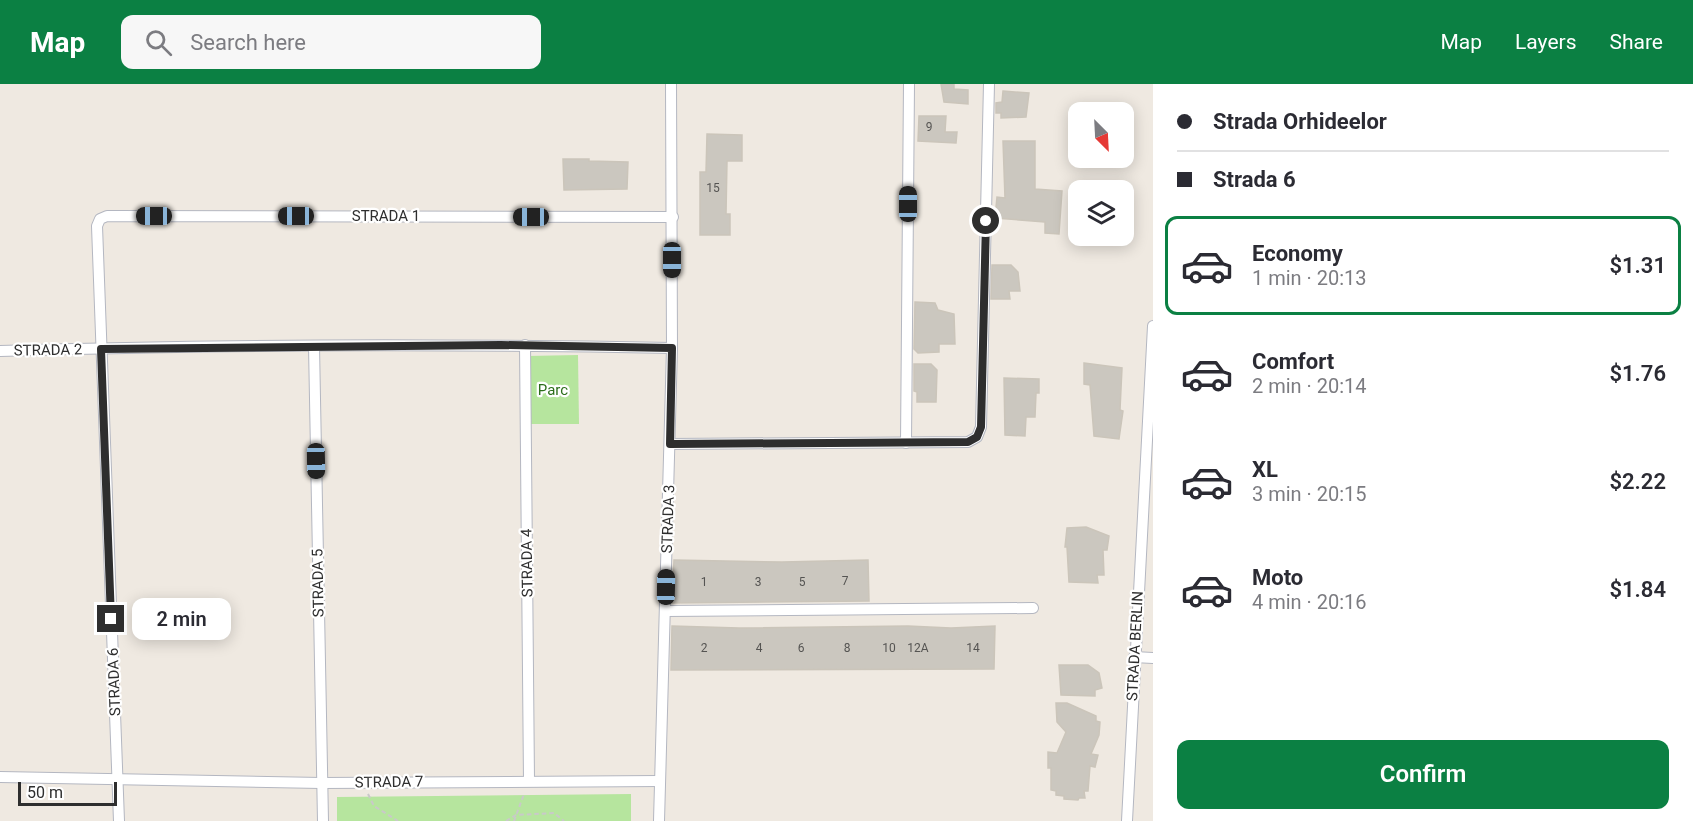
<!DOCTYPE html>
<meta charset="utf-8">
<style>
body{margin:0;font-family:Roboto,sans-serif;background:#f7f7f7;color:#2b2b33;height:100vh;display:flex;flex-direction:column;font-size:22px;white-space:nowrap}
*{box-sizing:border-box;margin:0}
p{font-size:20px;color:#7c7c81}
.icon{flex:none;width:33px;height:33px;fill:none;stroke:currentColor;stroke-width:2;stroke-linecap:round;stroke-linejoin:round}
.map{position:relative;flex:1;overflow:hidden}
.sheet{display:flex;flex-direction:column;background:#fff;width:540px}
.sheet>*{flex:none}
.hud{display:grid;align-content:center;height:132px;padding:0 24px;background:#fff}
.needle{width:39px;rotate:156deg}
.controls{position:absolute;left:1068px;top:18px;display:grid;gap:12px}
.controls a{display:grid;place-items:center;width:66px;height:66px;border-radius:12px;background:#fff;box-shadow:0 3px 15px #0003;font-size:30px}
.scale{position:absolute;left:18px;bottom:15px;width:99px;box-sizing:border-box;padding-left:6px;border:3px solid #2e2e2e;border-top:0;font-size:16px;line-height:21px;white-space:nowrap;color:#2e2e2e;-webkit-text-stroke:4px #fff;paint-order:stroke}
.end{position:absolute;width:27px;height:27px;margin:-14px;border:8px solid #2e2e2e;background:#fff;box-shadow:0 0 0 3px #fff}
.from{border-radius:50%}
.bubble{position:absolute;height:42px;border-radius:12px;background:#fff;box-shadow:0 3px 15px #0003;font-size:20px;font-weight:600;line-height:42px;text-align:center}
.car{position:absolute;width:18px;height:36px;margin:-18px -9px;border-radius:8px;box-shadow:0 0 4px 2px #0007;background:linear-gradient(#222 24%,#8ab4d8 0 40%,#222 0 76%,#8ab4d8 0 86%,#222 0)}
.hud b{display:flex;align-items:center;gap:21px;height:57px;font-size:22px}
.hud b+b{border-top:2px solid #e1e1e2}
.hud i{width:15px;height:15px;background:#2b2b33}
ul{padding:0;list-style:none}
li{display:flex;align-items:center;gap:18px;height:99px;margin:0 12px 9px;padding:0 12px;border:3px solid transparent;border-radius:12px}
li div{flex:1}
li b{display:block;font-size:22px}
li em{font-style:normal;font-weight:600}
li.active{border-color:#0b8043}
li>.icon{width:54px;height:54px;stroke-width:1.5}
.button{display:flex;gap:12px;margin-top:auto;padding:12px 24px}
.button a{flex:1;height:69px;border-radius:12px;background:#0b8043;color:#fff;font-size:24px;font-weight:600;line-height:69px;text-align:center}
header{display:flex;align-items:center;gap:36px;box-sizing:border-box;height:84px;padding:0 30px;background:#0b8043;color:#fff}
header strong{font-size:28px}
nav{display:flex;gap:33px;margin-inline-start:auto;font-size:21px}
.search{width:420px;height:54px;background:#f7f7f7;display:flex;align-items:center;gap:15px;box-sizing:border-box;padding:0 21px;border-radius:12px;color:#7c7c81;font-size:22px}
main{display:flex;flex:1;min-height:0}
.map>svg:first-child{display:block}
.green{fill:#b6e59e}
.building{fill:#cbc7bf;stroke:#cbc5ba;stroke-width:1.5}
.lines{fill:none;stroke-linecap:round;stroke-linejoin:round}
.minor-casing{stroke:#b4b7c1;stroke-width:12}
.path{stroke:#c9c9c9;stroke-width:2;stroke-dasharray:4.5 3;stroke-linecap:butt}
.minor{stroke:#fff;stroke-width:10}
.route{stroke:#2e2e2e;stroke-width:8}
.labels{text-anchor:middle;stroke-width:4.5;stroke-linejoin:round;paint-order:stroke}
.number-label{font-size:12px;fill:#555452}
.street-label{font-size:15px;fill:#2e2e2e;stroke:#fff}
.park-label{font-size:15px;fill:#2c6e1b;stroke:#fff}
</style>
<header>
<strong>Map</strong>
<div class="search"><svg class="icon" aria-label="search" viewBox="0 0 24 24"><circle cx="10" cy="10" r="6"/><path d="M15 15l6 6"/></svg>Search here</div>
<nav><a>Map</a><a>Layers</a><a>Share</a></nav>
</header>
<main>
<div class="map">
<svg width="1153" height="737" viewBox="0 0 1153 737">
<rect width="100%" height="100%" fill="#efe9e1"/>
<g class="green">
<path d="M578,271l1,69h-51l-1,-68z"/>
<path d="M631,710v27h-294v-24z"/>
</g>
<g class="building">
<path d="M941,0h13v5l14,1v14l-24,-2z"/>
<path d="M1003,7l26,2 -3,24 -25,1v-5h-5v-10l6,-1z"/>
<path d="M919,32h27l-1,16h12l-1,11 -38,-2z"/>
<path d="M707,50l35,1v26h-15l-1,53h4v21h-30v-63h6z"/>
<path d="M1003,57h32v48l27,2 -3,43 -14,-1v-11l-50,-4 2,-21 8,1z"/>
<path d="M563,75h26v2l39,1 -1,27 -63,1z"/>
<path d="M992,181h19l7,7 2,19h-11l1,8h-19z"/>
<path d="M915,218l20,1 3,7 16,4 1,30h-16v8l-21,1 -4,-4z"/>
<path d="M1084,279l38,5 -2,42 3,1 -4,28 -25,-3 -4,-51 -6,-1z"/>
<path d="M914,280h17l6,6 -1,32h-19v-10l-3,-1z"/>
<path d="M1004,294l35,1v14h-3l-1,24h-9l-1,19 -20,-1z"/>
<path d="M1086,443l23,9 -2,14h-4l1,25h-7l1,8 -29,-1 -2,-35h-2l2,-19z"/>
<path d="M674,476l108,2 86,-2 1,41 -197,2z"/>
<path d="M672,542l67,2 169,-2 43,2 44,-2 -1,43 -323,1z"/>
<path d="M1059,581h29l11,8 3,15 -7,2v6l-34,-1z"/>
<path d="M1056,619h11l29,13v5l4,1 -1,13 -8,19 7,1 -3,12 -5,-1 -2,25h-4l1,7h-6l-1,2 -14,-1v-3l-8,-1v-4l-5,-1v-22h-3v-16l9,1 9,-21 -9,-10z"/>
</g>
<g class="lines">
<g class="minor-casing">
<g id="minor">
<path d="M525,261l4,436"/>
<path d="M314,262l9,475"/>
<path d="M0,267c224,-7 448,-7 672,-3"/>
<path d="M906,359l3,-359"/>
<path d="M670,360l298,-2 9,-5 4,-10 8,-343"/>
<path d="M665,527l368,-3"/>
<path d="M1134,573l19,1"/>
<path d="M0,693l321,6 339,-2"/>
<path d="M119,737l-22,-595 3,-7 7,-3 566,1"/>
<path d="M659,737l13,-473 -1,-264"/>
<path d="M1127,737l26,-495"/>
</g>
</g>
<g class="path">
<path d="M368,710l6,12 24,15"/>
<path d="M506,737l10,-6 38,-2 10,8"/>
<path d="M514,737l10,-27"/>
</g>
<use href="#minor" class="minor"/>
</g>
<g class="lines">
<path class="route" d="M111,535l-10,-270 400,-4 171,3 -2,96 298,-2 9,-5 4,-10 5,-206"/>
</g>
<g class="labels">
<g class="number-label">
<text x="929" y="47">9</text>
<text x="713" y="108">15</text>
<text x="845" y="501">7</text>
<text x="704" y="502">1</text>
<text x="758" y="502">3</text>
<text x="802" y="502">5</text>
<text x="704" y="568">2</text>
<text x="759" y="568">4</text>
<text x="801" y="568">6</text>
<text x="847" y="568">8</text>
<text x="889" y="568">10</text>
<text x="918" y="568">12A</text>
<text x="973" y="568">14</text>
</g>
<g class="street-label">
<text x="386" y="137">STRADA 1</text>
<text transform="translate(48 266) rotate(-1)" y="5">STRADA 2</text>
<text transform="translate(668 435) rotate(-88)" y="5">STRADA 3</text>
<text transform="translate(527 479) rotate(-91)" y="5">STRADA 4</text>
<text transform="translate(318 499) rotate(-91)" y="5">STRADA 5</text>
<text transform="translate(1135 562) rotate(-87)" y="5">STRADA BERLIN</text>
<text transform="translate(114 598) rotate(-92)" y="5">STRADA 6</text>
<text transform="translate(389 698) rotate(-1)" y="5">STRADA 7</text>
</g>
<g class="park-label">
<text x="553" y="311">Parc</text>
</g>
</g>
</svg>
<div class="controls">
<a><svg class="needle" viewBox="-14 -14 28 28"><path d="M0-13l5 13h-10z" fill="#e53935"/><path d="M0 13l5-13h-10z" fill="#7c7c81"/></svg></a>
<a><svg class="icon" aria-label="layers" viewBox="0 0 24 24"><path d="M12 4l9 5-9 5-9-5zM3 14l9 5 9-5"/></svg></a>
</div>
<div class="scale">50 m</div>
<i class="end from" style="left:986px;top:137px"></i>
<i class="end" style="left:111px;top:535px"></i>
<div class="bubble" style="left:132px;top:514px;width:99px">2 min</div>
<i class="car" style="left:908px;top:120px;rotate:0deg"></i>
<i class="car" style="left:154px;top:132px;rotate:270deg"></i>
<i class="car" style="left:296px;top:132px;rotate:270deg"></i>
<i class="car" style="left:531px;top:133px;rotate:270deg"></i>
<i class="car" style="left:672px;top:176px;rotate:180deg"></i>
<i class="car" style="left:316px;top:377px;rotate:179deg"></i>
<i class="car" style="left:666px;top:503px;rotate:1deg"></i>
</div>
<section class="sheet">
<div class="hud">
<b><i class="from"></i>Strada Orhideelor</b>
<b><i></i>Strada 6</b>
</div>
<ul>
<li class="active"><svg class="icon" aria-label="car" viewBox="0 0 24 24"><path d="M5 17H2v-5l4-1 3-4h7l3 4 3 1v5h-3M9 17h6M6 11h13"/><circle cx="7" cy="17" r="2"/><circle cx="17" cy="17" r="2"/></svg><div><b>Economy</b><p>1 min · 20:13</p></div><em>$1.31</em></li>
<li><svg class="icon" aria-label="car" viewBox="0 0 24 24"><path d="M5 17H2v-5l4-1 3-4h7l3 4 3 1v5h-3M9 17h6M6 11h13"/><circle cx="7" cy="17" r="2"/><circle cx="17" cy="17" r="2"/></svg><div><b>Comfort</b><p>2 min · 20:14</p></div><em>$1.76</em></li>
<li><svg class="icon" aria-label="car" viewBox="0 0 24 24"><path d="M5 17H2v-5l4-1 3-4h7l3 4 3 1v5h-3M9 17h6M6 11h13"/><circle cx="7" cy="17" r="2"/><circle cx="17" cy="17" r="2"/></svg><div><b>XL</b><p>3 min · 20:15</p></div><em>$2.22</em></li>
<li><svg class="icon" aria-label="car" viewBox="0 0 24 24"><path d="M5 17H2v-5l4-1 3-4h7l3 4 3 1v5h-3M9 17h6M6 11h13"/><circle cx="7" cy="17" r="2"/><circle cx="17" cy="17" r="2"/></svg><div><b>Moto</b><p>4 min · 20:16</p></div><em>$1.84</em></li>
</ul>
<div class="button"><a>Confirm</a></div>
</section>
</main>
